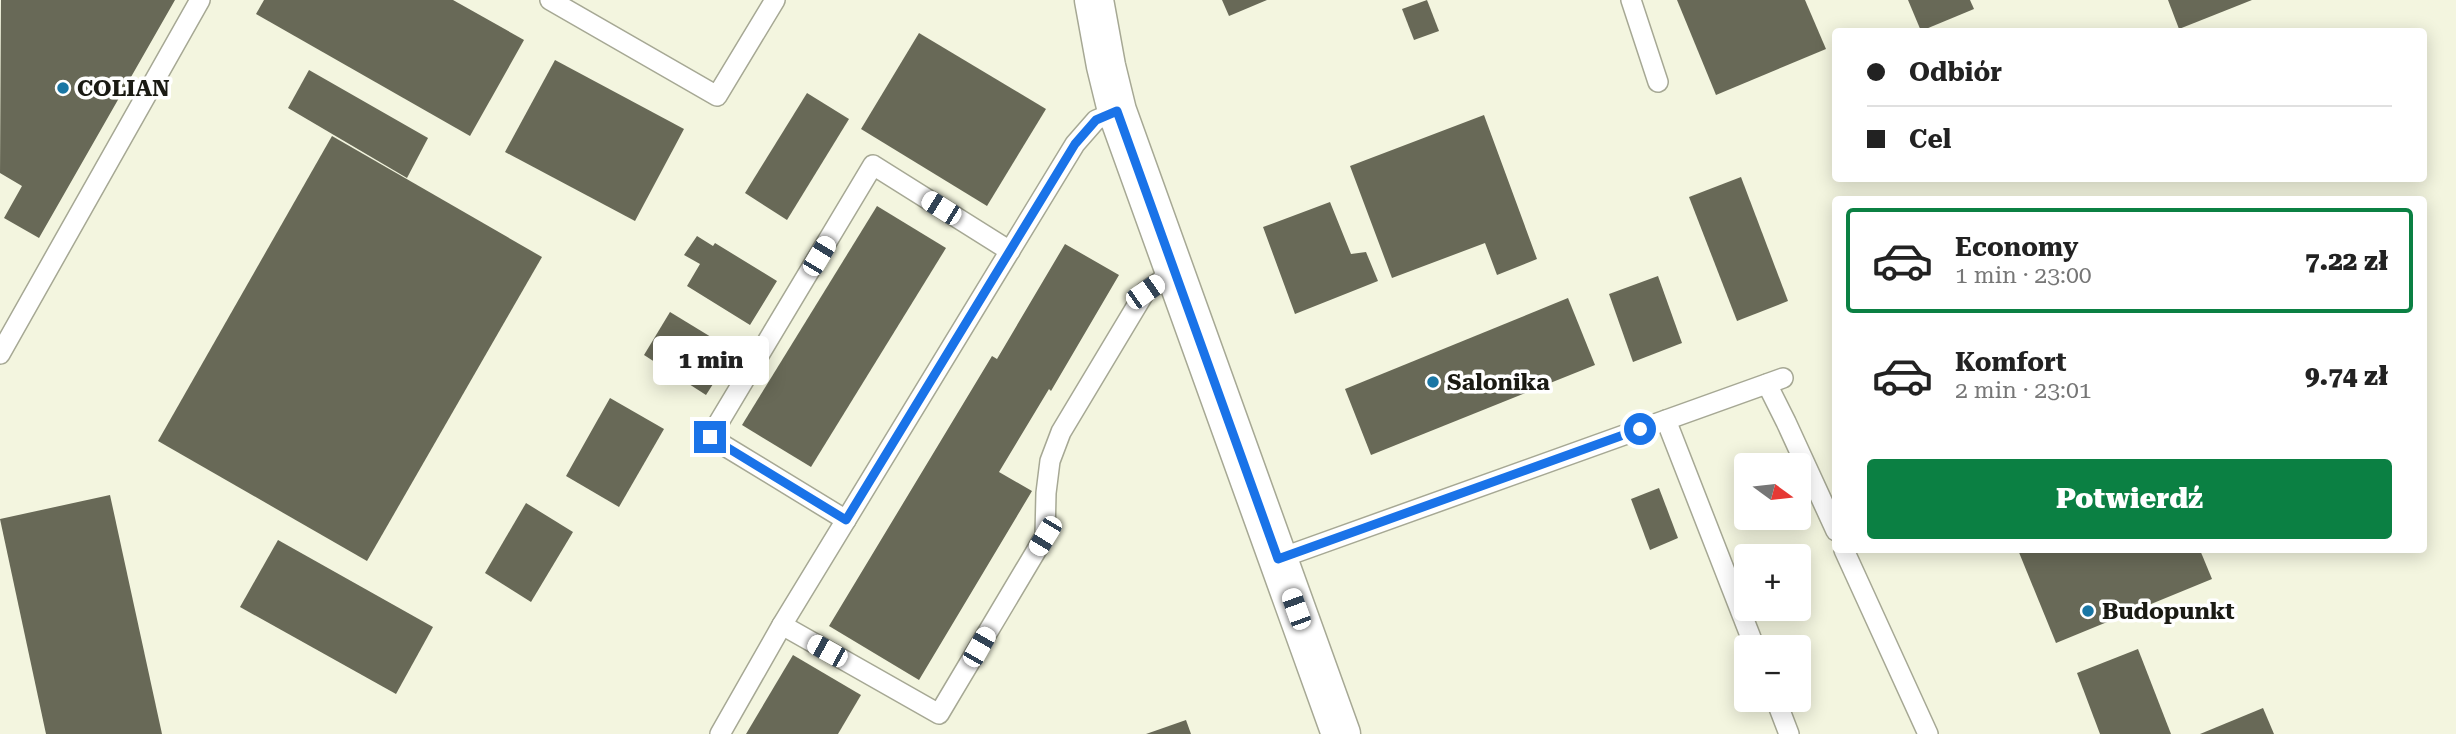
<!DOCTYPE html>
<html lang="pl">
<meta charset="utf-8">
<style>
body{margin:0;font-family:"Roboto Serif",serif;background:#f2f2f2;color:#222;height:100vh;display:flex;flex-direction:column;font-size:26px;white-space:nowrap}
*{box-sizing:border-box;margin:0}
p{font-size:23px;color:#767676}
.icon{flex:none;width:38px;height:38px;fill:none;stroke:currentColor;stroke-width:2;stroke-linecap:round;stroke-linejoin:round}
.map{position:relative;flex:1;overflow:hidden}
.sheet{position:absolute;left:1832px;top:196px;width:595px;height:357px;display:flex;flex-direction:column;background:#fff;border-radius:7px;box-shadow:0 4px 18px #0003}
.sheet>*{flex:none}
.guide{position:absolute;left:1832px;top:28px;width:595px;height:154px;border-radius:7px;box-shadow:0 4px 18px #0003;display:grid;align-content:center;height:154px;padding:0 35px;background:#fff}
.needle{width:46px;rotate:105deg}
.fabs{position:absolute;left:1734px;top:453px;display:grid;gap:14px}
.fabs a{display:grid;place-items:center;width:77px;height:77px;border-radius:7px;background:#fff;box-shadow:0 4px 18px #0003;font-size:35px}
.end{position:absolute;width:32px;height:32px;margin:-16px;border:9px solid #1a73e8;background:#fff;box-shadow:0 0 0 4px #fff}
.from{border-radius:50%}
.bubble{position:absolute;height:49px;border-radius:7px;background:#fff;box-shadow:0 4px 18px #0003;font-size:23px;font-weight:800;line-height:49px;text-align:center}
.car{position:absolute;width:21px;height:42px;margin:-21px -10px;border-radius:9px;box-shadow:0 0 5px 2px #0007;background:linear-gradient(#fff 24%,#345 0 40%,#fff 0 76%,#345 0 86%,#fff 0)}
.guide b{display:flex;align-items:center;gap:24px;height:66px;font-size:26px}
.guide b+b{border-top:2px solid #e0e0e0}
.guide i{width:18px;height:18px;background:#222}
ul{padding:12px 0 0;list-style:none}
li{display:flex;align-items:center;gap:21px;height:105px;margin:0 14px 10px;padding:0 21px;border:4px solid transparent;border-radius:7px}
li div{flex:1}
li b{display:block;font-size:26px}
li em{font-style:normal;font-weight:800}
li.current{border-color:#0b8043}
li>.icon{width:63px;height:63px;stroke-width:1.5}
.action{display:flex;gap:14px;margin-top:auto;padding:14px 35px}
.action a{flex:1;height:80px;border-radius:7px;background:#0b8043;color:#fff;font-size:28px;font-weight:800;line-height:80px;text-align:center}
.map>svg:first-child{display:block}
.building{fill:#686957}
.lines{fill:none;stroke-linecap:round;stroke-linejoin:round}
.service-casing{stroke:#a6a894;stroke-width:22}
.minor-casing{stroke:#a6a894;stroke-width:41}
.service{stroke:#fff;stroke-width:19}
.minor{stroke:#fff;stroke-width:38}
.route{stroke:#1a73e8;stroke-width:9}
.poi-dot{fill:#1976a4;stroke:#fff;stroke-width:2.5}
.labels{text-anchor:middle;stroke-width:7;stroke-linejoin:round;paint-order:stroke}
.poi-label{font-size:23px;font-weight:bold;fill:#1a1a13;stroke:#fff;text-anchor:start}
</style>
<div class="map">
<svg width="2456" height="734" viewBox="0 0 2456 734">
<rect width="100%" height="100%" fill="#f3f5df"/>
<g class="building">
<path d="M1,0h174l-136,238 -35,-20 18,-32 -22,-13z"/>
<path d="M264,0h189l71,40 -54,96 -214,-122z"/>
<path d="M1222,0h45l-38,16z"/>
<path d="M1427,0l12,31 -25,9 -12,-31z"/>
<path d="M1677,0h128l21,49 -110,46z"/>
<path d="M1908,0h62l4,9 -53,22z"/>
<path d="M2168,0h84l-73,29z"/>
<path d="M919,33l127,76 -59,97 -126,-77z"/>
<path d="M555,60l129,69 -49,92 -130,-69z"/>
<path d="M309,70l119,68 -21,40 -119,-70z"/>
<path d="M807,93l42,26 -62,101 -42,-27z"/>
<path d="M1484,115l53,144 -40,16 -12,-32 -93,35 -42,-112z"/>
<path d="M332,136l210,121 -175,304 -209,-120z"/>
<path d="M1741,177l47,124 -51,20 -48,-124z"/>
<path d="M1330,202l21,52 15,-2 12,29 -83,33 -32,-87z"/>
<path d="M877,206l69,42 -135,219 -69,-42z"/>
<path d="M697,236l16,10 2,-3 62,38 -27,44 -63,-39 13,-22 -16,-9z"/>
<path d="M1065,244l54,31 -68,116 -2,-2 -50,83 33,19 -113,189 -90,-54 163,-270 5,3z"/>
<path d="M1658,276l24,67 -49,19 -24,-68z"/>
<path d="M1568,298l27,67 -224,90 -26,-66z"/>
<path d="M670,312l64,39 -28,44 -62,-40z"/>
<path d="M610,398l54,31 -45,78 -53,-31z"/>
<path d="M1659,488l19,50 -28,12 -19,-51z"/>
<path d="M110,495l52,239h-116l-46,-215z"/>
<path d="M526,503l47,29 -42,70 -46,-29z"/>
<path d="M278,540l155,87 -37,67 -156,-87z"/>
<path d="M2018,550h182l12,29 -156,64z"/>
<path d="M2138,649l33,85h-71l-23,-61z"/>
<path d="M793,655l68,40 -23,39h-92z"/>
<path d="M2263,708l11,26h-74z"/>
<path d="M1186,720l5,14h-45z"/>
</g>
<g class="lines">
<g class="service-casing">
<g id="service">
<path d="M550,0l167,96 58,-96"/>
<path d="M1631,0l27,82"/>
<path d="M1117,111l-21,9 -21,24 -293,481 157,89 106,-178 1,-43 4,-32 11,-29 84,-140 30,-21"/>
<path d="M0,354l200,-354"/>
<path d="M1767,384l19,38 50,109"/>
<path d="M1666,420l89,228"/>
<path d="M846,520l-136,-83 163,-272 137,86"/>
<path d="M1844,550l84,184"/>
<path d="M1278,559l505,-181"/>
<path d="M1776,700l13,34"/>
<path d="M720,734l62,-109"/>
</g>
</g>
<g class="minor-casing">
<path id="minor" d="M1094,0l12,66 11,45 224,623"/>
</g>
<use href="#service" class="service"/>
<use href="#minor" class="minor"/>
</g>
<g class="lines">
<path class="route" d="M710,437l136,83 229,-376 21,-24 21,-9 161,448 362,-130"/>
</g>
<g class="poi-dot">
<circle cx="63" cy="88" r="7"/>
<circle cx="1433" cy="382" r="7"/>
<circle cx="2088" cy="611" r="7"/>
</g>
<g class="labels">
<g class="poi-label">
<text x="77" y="96">COLIAN</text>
<text x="1447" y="390">Salonika</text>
<text x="2102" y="619">Budopunkt</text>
</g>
</g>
</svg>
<div class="fabs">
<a><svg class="needle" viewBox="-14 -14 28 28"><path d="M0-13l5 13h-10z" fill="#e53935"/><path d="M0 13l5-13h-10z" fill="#767676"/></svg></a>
<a>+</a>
<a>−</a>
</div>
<i class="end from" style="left:1640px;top:429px"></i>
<i class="end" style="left:710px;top:437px"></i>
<div class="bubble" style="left:653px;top:336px;width:116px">1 min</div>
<i class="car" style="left:941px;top:208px;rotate:302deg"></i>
<i class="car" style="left:819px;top:256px;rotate:31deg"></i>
<i class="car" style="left:1145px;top:292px;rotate:55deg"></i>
<i class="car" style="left:1045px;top:536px;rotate:211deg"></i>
<i class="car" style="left:1296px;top:609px;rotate:340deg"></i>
<i class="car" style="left:979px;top:647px;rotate:30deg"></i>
<i class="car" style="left:827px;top:651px;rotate:299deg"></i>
<div class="guide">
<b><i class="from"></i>Odbiór</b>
<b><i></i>Cel</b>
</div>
<section class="sheet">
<ul>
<li class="current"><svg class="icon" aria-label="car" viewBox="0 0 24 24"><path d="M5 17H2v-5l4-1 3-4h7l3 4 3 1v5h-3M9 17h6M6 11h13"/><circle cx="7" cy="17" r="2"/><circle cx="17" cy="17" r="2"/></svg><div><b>Economy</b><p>1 min · 23:00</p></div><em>7.22 zł</em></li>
<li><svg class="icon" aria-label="car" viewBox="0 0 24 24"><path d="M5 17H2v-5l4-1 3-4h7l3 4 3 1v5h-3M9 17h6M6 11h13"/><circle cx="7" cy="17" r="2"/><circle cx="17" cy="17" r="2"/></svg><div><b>Komfort</b><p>2 min · 23:01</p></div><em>9.74 zł</em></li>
</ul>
<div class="action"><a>Potwierdź</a></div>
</section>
</div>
